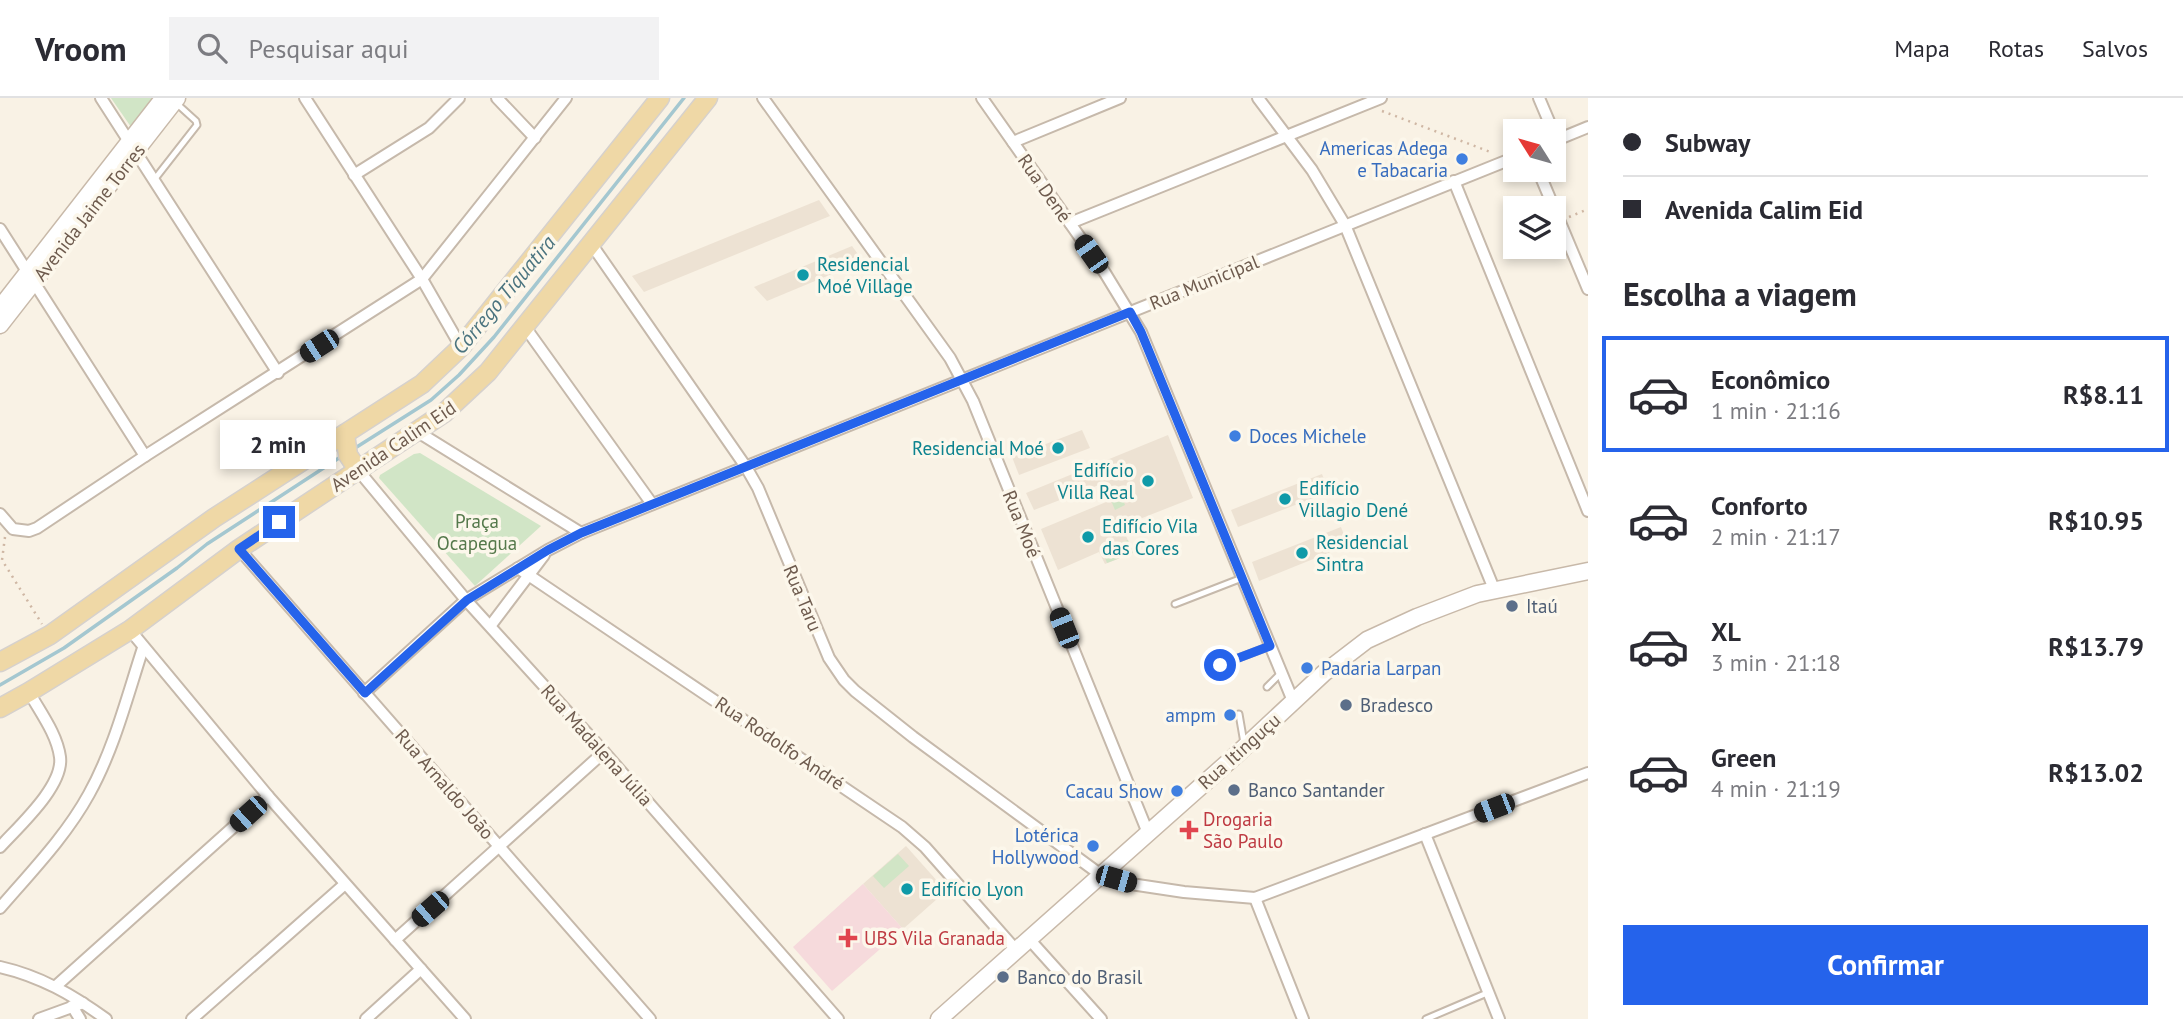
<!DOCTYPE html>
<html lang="pt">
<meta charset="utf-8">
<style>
body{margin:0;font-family:"PT Sans",sans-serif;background:#f2f2f3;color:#2b2b33;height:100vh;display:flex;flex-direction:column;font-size:26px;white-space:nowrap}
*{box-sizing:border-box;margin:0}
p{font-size:23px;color:#7c7c81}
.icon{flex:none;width:38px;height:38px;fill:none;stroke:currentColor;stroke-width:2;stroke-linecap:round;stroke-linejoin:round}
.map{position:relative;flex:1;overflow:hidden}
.sheet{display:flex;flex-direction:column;background:#fff;width:595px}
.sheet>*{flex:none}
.top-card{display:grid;align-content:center;height:154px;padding:0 35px;background:#fff}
.needle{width:46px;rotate:307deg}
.buttons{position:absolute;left:1503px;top:21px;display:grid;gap:14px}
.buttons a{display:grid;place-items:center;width:63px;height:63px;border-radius:0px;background:#fff;box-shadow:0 4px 10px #0003;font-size:35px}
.end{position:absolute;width:32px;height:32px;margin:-16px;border:9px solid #2563eb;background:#fff;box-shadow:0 0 0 4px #fff}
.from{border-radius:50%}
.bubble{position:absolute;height:49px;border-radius:0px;background:#fff;box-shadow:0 4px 10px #0003;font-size:23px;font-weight:800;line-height:49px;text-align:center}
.car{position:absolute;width:21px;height:42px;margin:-21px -10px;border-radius:9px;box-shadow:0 0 5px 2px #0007;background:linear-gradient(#222 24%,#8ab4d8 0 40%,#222 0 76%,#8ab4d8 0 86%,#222 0)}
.top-card b{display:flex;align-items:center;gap:24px;height:66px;font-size:26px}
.top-card b+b{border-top:2px solid #e1e1e2}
.top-card i{width:18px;height:18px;background:#2b2b33}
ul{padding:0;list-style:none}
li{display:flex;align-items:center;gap:21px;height:116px;margin:0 14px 10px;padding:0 21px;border:4px solid transparent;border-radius:0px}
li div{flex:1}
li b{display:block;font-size:26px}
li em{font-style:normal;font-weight:800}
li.on{border-color:#2563eb}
li>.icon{width:63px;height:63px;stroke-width:1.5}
h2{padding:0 35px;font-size:32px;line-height:84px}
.button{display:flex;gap:14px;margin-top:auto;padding:14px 35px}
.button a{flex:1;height:80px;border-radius:0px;background:#2563eb;color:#fff;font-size:28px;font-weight:800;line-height:80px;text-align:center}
header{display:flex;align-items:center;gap:42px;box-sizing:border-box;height:98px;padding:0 35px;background:#fff;border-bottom:2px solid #e1e1e2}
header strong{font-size:33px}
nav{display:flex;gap:38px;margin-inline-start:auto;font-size:24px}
.search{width:490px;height:63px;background:#f2f2f3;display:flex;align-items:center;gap:18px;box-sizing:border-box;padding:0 24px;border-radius:0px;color:#7c7c81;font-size:26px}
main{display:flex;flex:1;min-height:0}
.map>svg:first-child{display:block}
.residential{fill:#ede2d3}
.medical{fill:#f6dadc}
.green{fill:#d1e5c6}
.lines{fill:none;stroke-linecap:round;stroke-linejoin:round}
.stream{stroke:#a4c7d0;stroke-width:3.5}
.lane-casing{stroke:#c6b9ab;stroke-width:9}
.street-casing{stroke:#c6b9ab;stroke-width:14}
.secondary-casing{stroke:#c8b9a9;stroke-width:19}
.primary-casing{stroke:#d6d1cd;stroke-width:21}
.path{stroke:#cfb7a4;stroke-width:2.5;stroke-dasharray:2 5;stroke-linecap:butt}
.lane{stroke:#fff;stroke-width:5}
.street{stroke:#fff;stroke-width:10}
.secondary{stroke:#fff;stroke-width:16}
.primary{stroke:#efd8a6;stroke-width:18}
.route{stroke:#2563eb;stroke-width:9}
.shop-dot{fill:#3f7fe0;stroke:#fcf7eb;stroke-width:2.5}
.culture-dot{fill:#0f9aa8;stroke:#fcf7eb;stroke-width:2.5}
.service-dot{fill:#5c6f8a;stroke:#fcf7eb;stroke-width:2.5}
.health-dot{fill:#e0444e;stroke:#fcf7eb;stroke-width:2.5}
.labels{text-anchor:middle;stroke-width:7;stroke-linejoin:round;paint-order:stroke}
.shop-label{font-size:19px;fill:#366cbe;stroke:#fcf7eb;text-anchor:end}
.street-label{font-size:19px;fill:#6e5b4e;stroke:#fcf7eb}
.culture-label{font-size:19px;fill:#0d838f;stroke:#fcf7eb;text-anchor:start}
.park-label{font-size:19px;fill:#55794b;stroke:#fcf7eb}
.service-label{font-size:19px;fill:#4e5e75;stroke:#fcf7eb;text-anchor:start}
.health-label{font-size:19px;fill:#be3a42;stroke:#fcf7eb;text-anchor:start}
.water-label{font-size:21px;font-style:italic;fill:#4b747f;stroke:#fcf7eb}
</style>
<header>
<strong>Vroom</strong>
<div class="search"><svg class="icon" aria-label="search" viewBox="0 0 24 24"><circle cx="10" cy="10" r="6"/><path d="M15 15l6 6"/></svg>Pesquisar aqui</div>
<nav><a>Mapa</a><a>Rotas</a><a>Salvos</a></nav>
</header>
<main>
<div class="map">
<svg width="1588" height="921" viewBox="0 0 1588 921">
<rect width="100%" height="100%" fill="#f9f2e5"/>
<g class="residential">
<path d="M819,102l11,16 -186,76 -12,-16z"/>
<path d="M852,148l11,15 -96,40 -13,-14z"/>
<path d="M1082,332l8,18 -71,27 -7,-18z"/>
<path d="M1168,337l25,63 -71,28 11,27 -28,11 -6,-12 -41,18 -17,-41 70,-29 -7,-17 -70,27 -8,-17z"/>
<path d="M1322,376l7,18 -91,35 -7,-17z"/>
<path d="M1341,429l7,18 -89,36 -7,-19z"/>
<path d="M906,748l40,45 -43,38 -40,-45z"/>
</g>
<path class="medical" d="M863,786l40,45 -71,62 -39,-44z"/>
<g class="green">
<path d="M111,0h42l-22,29z"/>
<path d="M420,355l121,73 -66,60 -96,-108 1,-3 34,-21z"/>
<path d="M1118,388l7,19 -10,5 -8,-19z"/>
<path d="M1128,442l5,13 -26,10 -5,-13z"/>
<path d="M898,756l11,12 -25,22 -11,-12z"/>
</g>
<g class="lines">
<g class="stream">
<path d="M352,352l79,-50 28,-25 35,-38 190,-239"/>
<path d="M0,587l64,-37 113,-80 30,-24 135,-88"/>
</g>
<g class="lane-casing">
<g id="lane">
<path d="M154,82l43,-55 -1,-4 -21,-19"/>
<path d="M1175,506l67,-26"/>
<path d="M1220,567l50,-19"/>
<path d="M1267,589l14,-14"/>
<path d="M1239,616l5,29"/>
<path d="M1426,921l61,-26"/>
</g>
</g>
<g class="street-casing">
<g id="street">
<path d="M101,0l177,275"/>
<path d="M305,0l117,181 39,68"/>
<path d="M497,0l38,40"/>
<path d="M763,0l187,260 23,43 175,432"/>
<path d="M982,0l123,175 36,59 152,369"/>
<path d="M1258,0l54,72 33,55 149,364"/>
<path d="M1539,0l14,33"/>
<path d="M1554,43l34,-14"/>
<path d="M1013,44l107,-44"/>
<path d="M1538,72l50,119"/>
<path d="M354,77l75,-47 30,-30"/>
<path d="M1454,83l134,330"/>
<path d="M1070,125l311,-125"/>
<path d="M0,131l145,227"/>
<path d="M592,147l154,222 12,21 71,170 15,22 11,11 58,46 188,138 30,9 53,8 71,6 333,-125"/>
<path d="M525,229l127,177"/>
<path d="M418,334l163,101"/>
<path d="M358,372l108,130 138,152 234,267"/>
<path d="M0,416l13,15 16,2 8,-3 108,-72 277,-177 144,-181"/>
<path d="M239,451l411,470"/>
<path d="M518,470l384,259 23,20 91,103"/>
<path d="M491,527l53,-70"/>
<path d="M130,532l138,166 197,223"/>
<path d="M364,595l102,-93 82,-50 33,-17 935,-376"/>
<path d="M1425,736l74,185"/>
<path d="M0,749c18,-20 64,-61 60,-90 -3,-23 -20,-45 -31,-65"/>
<path d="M1255,800l48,121"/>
<path d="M0,810c31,-36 66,-72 89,-114 25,-45 38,-97 54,-146"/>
<path d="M1029,841l72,80"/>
<path d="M395,842l209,-188"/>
<path d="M0,869c40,9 73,28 106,52"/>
<path d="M56,888l212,-190"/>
<path d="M72,908l8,13"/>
<path d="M39,921l44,-16"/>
<path d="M192,921l153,-135"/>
<path d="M366,921l55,-50"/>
</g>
</g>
<g class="secondary-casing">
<g id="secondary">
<path d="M0,210l162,-208"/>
<path d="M0,227l177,-227"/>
<path d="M939,921l296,-263 89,-83 43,-33 50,-23 60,-23 111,-23"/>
</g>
</g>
<g class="primary-casing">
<g id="primary">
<path d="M345,336l3,21 10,15"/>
<path d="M0,564l50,-27 164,-117 208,-134 39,-37 199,-249"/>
<path d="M0,610l29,-16 101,-62 109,-81 205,-136 44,-41 220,-274"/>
</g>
</g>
<g class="path">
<path d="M1382,13l111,42"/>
<path d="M1569,119l19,-8"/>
<path d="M5,439l-3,23 40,64"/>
</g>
<use href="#lane" class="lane"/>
<use href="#street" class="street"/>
<use href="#secondary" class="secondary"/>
<use href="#primary" class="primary"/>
</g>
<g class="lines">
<path class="route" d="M279,424l-40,27 126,144 102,-93 81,-50 33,-17 549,-221 11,20 129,314 -50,19"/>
</g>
<g class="shop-dot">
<circle cx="1462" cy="61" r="7"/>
<circle cx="1235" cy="338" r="7"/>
<circle cx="1307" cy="570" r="7"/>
<circle cx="1230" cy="617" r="7"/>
<circle cx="1177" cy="693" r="7"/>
<circle cx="1093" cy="748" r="7"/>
</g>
<g class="culture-dot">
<circle cx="803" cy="177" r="7"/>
<circle cx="1058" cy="350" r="7"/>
<circle cx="1148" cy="383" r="7"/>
<circle cx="1285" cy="401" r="7"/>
<circle cx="1088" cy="439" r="7"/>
<circle cx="1302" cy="455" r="7"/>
<circle cx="907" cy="791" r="7"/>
</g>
<g class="service-dot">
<circle cx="1512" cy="508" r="7"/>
<circle cx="1346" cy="607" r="7"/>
<circle cx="1234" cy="692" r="7"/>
<circle cx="1003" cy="879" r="7"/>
</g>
<g class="health-dot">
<path d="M1185.5 721.5h7v7h7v7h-7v7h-7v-7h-7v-7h7z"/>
<path d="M844.5 829.5h7v7h7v7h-7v7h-7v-7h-7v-7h7z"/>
</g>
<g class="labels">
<g class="shop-label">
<text x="1448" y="57">Americas Adega<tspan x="1448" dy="22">e Tabacaria</tspan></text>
<text x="1249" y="345" text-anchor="start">Doces Michele</text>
<text x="1321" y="577" text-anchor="start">Padaria Larpan</text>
<text x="1216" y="624">ampm</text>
<text x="1163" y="700">Cacau Show</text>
<text x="1079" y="744">Lotérica<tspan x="1079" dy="22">Hollywood</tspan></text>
</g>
<g class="street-label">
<text transform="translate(1045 90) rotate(55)" y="7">Rua Dené</text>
<text transform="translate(89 114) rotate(-52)" y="7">Avenida Jaime Torres</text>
<text transform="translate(1204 184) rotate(-22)" y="7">Rua Municipal</text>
<text transform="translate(393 348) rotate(-34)" y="7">Avenida Calim Eid</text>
<text transform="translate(1022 426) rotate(68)" y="7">Rua Moé</text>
<text transform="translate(803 500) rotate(67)" y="7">Rua Taru</text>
<text transform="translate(780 645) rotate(34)" y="7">Rua Rodolfo André</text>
<text transform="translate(597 647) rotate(48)" y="7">Rua Madalena Júlia</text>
<text transform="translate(1239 653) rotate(-42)" y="7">Rua Itinguçu</text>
<text transform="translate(445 686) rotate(49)" y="7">Rua Arnaldo João</text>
</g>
<g class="culture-label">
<text x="817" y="173">Residencial<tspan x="817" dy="22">Moé Village</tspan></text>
<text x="1044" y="357" text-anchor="end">Residencial Moé</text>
<text x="1134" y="379" text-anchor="end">Edifício<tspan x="1134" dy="22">Villa Real</tspan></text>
<text x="1299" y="397">Edifício<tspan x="1299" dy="22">Villagio Dené</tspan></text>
<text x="1102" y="435">Edifício Vila<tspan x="1102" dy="22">das Cores</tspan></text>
<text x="1316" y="451">Residencial<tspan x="1316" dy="22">Sintra</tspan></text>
<text x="921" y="798">Edifício Lyon</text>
</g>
<g class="park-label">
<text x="477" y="430">Praça<tspan x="477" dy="22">Ocapegua</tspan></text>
</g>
<g class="service-label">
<text x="1526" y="515">Itaú</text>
<text x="1360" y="614">Bradesco</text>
<text x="1248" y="699">Banco Santander</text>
<text x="1017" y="886">Banco do Brasil</text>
</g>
<g class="health-label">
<text x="1203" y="728">Drogaria<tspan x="1203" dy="22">São Paulo</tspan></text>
<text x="864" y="847">UBS Vila Granada</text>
</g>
<g class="water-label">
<text transform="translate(504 197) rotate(-50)" y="7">Córrego Tiquatira</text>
</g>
</g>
</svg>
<div class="buttons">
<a><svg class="needle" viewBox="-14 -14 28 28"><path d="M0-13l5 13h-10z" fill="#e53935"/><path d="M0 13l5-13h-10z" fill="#7c7c81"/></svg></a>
<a><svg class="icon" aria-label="layers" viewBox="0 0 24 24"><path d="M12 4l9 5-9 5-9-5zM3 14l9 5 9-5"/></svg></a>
</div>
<i class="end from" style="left:1220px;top:567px"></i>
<i class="end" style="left:279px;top:424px"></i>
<div class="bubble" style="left:220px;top:322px;width:116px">2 min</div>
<i class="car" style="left:1091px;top:156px;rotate:325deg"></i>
<i class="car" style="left:319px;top:248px;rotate:237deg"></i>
<i class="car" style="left:1064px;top:530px;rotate:338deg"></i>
<i class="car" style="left:1494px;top:710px;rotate:249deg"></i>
<i class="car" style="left:248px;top:716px;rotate:228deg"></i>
<i class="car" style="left:1116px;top:781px;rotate:106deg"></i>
<i class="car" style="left:430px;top:811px;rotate:229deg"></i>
</div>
<section class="sheet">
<div class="top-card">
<b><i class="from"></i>Subway</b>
<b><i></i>Avenida Calim Eid</b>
</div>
<h2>Escolha a viagem</h2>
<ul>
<li class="on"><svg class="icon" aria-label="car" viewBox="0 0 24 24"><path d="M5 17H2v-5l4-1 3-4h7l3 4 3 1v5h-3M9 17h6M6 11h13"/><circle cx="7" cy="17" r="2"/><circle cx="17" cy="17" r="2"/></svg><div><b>Econômico</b><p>1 min · 21:16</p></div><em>R$8.11</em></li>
<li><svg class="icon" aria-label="car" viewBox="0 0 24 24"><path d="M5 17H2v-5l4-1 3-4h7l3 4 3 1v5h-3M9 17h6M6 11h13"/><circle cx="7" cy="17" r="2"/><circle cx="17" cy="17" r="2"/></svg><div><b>Conforto</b><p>2 min · 21:17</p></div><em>R$10.95</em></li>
<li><svg class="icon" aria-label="car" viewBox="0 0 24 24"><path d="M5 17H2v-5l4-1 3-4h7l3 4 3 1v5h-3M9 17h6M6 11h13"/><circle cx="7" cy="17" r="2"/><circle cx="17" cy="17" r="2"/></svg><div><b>XL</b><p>3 min · 21:18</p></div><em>R$13.79</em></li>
<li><svg class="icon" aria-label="car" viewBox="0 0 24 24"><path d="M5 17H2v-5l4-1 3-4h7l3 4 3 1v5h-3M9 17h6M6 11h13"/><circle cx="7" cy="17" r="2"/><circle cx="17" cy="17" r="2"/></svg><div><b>Green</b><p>4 min · 21:19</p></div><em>R$13.02</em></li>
</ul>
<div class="button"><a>Confirmar</a></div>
</section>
</main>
